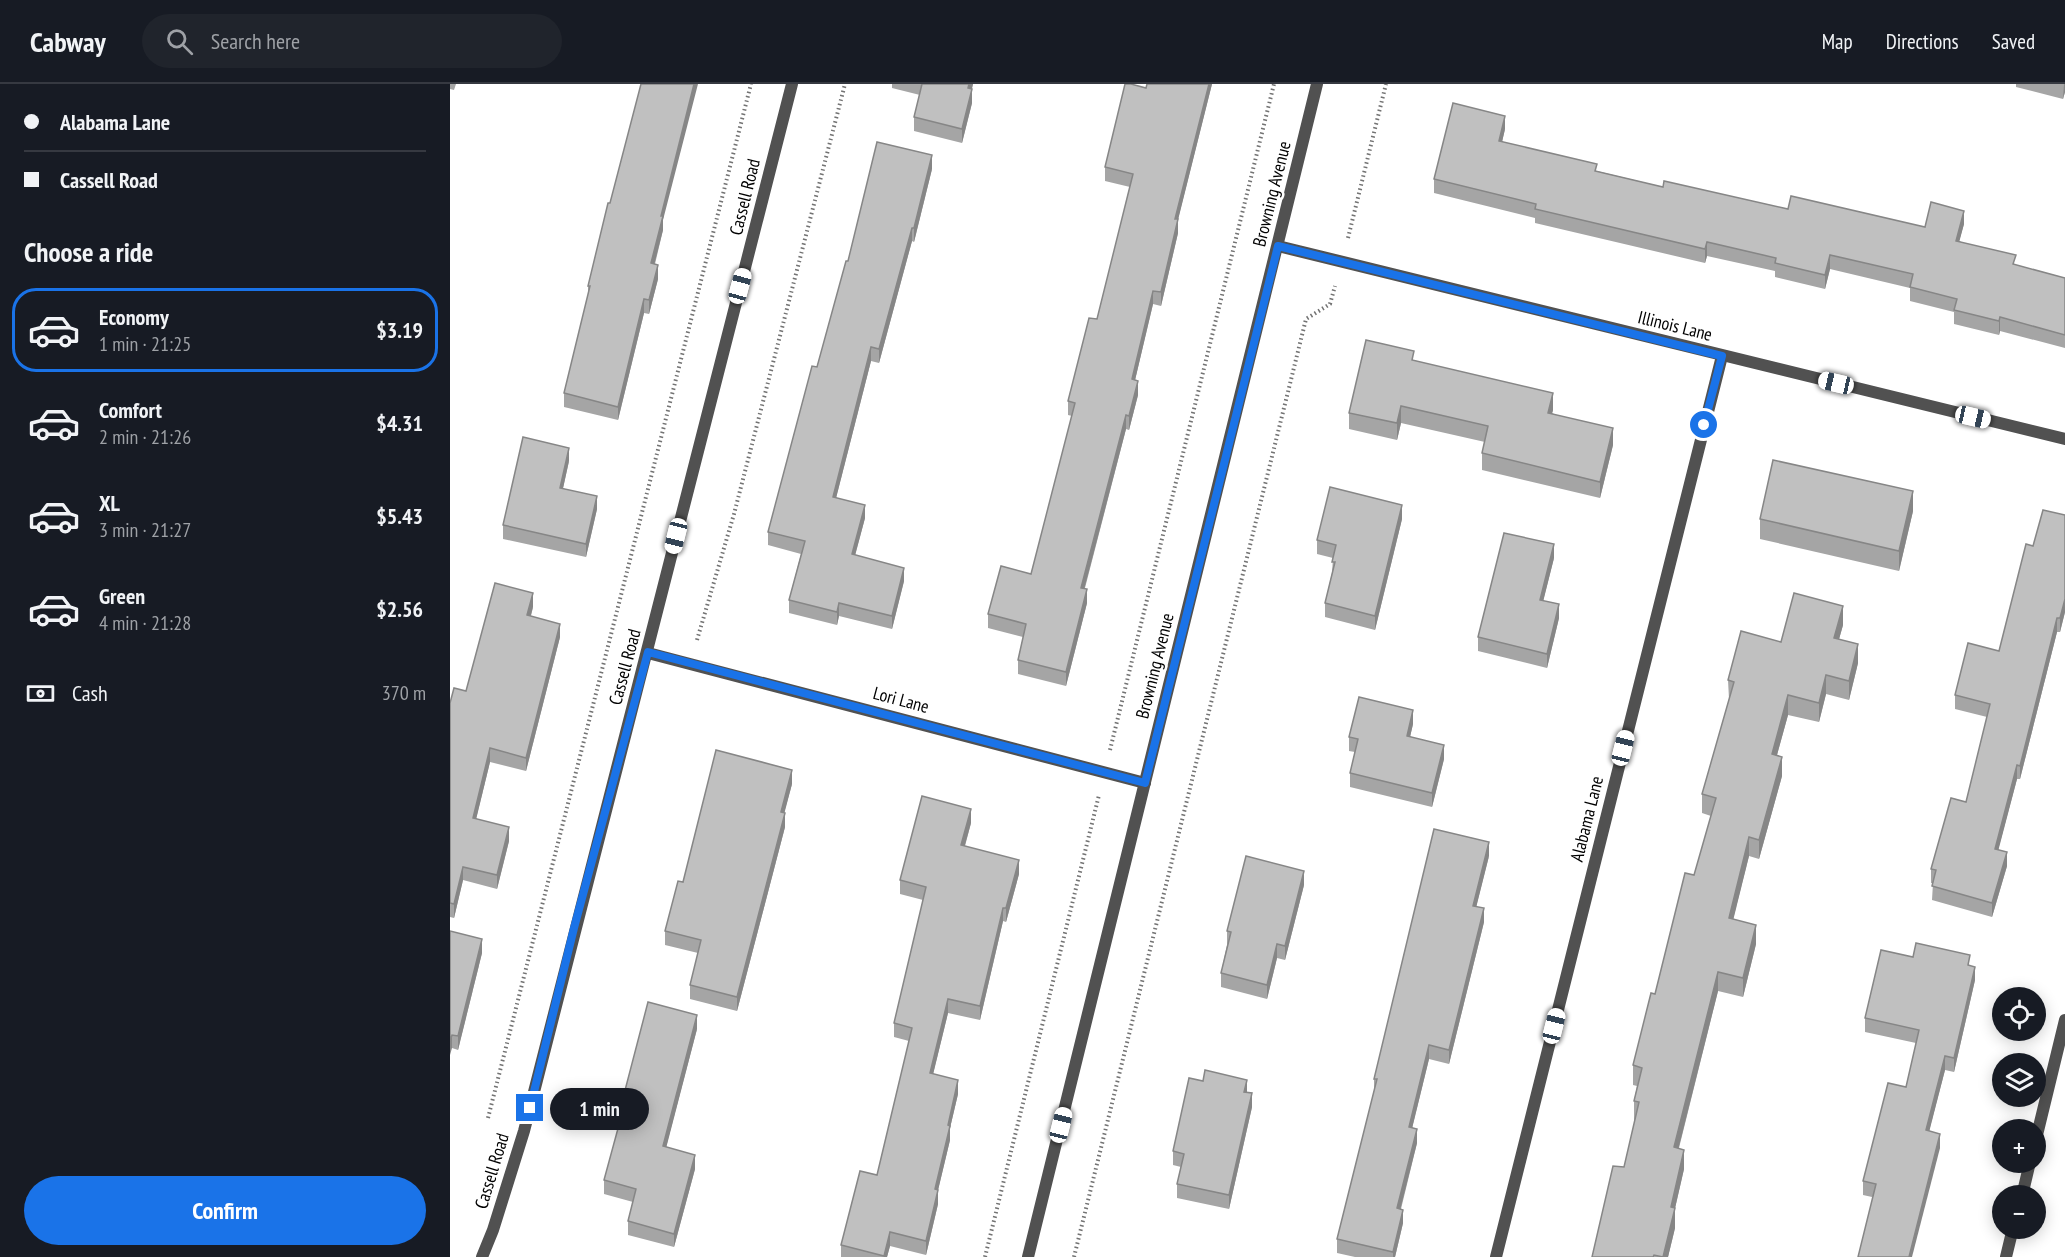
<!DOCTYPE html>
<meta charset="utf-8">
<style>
body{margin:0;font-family:"PT Sans Narrow",sans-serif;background:#20242c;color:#f1f3f6;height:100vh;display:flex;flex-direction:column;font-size:22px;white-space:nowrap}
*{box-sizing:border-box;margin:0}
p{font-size:20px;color:#9ea1a6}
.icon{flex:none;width:33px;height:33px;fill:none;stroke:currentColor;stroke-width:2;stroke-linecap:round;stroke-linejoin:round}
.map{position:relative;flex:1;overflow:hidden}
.sheet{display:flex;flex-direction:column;background:#171b24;width:450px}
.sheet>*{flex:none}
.guide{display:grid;align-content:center;height:132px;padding:0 24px;background:#171b24}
.tools{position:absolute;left:1542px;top:903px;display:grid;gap:12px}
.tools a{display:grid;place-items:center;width:54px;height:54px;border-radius:50%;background:#171b24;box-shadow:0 3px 15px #0003;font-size:30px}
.end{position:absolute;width:27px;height:27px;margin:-14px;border:8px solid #1a73e8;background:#fff;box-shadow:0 0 0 3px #fff}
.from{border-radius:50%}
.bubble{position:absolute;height:42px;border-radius:21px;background:#171b24;box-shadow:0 3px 15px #0003;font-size:20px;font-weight:700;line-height:42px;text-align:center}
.car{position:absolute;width:18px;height:36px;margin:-18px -9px;border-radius:8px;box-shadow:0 0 4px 2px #0007;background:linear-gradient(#fff 24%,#345 0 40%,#fff 0 76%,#345 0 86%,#fff 0)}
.guide b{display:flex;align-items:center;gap:21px;height:57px;font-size:22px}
.guide b+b{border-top:2px solid #363941}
.guide i{width:15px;height:15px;background:#f1f3f6}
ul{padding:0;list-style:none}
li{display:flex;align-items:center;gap:18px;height:84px;margin:0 12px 9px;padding:0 12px;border:3px solid transparent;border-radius:24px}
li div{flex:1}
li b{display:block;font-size:22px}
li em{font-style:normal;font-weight:700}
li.active{border-color:#1a73e8}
li>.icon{width:54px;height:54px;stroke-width:1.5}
h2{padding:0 24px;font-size:27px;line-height:72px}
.pay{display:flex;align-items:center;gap:15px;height:66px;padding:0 24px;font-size:22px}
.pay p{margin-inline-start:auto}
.cta{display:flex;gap:12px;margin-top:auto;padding:12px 24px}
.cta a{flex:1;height:69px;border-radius:36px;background:#1a73e8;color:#fff;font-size:24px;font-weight:700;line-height:69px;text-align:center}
header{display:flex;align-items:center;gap:36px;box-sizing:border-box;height:84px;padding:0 30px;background:#171b24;border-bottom:2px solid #363941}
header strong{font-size:28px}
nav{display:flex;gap:33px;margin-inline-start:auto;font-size:21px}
.search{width:420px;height:54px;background:#20242c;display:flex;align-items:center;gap:15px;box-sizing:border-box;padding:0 21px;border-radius:33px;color:#9ea1a6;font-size:22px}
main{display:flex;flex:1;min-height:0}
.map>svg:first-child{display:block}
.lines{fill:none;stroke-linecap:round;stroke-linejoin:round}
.path{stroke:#737373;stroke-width:4;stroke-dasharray:1.5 3;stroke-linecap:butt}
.minor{stroke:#515151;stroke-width:12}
.tertiary{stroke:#515151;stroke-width:12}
.wall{fill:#a5a5a5}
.shaded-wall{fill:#868686}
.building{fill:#c0c0c0;stroke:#868686;stroke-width:1.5}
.route{stroke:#1a73e8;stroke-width:8}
.labels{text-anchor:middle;stroke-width:5;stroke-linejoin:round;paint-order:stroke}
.street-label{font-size:18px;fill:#000;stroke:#fff}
</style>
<header>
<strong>Cabway</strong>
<div class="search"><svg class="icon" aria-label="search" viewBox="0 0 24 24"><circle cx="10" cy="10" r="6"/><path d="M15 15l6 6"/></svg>Search here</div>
<nav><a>Map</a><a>Directions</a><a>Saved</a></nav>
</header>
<main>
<section class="sheet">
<div class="guide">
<b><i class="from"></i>Alabama Lane</b>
<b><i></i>Cassell Road</b>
</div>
<h2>Choose a ride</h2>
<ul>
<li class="active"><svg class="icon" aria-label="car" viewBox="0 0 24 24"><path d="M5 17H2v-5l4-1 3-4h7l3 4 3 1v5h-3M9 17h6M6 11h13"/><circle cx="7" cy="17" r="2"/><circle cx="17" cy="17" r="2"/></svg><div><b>Economy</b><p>1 min · 21:25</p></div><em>$3.19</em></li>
<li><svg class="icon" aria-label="car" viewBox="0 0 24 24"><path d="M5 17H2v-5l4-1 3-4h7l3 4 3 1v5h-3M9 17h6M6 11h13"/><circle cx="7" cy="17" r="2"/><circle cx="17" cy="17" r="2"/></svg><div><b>Comfort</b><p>2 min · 21:26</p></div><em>$4.31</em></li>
<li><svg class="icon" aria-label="car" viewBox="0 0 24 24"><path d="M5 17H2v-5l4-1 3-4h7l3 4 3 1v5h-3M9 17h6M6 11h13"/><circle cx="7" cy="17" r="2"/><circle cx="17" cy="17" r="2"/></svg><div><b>XL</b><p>3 min · 21:27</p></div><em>$5.43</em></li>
<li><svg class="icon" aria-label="car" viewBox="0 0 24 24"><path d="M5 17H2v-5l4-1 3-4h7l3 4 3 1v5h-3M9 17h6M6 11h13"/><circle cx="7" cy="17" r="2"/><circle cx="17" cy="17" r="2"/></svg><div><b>Green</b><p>4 min · 21:28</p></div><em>$2.56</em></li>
</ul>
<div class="pay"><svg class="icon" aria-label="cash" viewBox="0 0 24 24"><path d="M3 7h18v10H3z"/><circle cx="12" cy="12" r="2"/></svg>Cash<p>370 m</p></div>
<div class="cta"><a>Confirm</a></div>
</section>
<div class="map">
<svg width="1615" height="1173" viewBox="0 0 1615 1173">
<rect width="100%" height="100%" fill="#fff"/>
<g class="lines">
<g class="path">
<path d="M898,154l38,-154"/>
<path d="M247,556l37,-126 111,-430"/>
<path d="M660,666l164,-666"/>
<path d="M38,1034l263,-1034"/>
<path d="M535,1173l114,-462"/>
<path d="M624,1173l232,-938 24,-15 5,-18"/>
</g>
<g class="minor">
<path d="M828,162l787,193"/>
<path d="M198,569l497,130"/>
<path d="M1586,1055l29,-119"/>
<path d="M1572,1112l8,-34"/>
<path d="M32,1173l11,-27 31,-99 268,-1047"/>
<path d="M1046,1173l226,-901"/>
<path d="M1556,1173l7,-29"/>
</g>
<path class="tertiary" d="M578,1173l289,-1173"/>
</g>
<g class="wall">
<path d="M0,0h6l-2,6 -4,-1z"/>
<path d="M442,0h81l-1,5v14l-10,40 -48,-12v-14l6,-22 -28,-7z"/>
<path d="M697,0h65l-34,135v14l-17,73 -8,-2 -18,76 3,15 -9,35 -3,-1 -41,159 2,15 -21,83 -48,-12v-14l5,-23 -35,-9v-14l43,-40 41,-158 -4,-1v-14l29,-82 33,-132 -25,-6v-14l41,-79z"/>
<path d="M1566,0h49v8l-2,7 -47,-12z"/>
<path d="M1055,45l-3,13 95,29 66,16 125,22 137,18 39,-3 -5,17 57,24 49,13v70l-65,-17 -1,4 -45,-11v-12l-44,-11v-13l-80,-19 -5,20 -50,-12v-6l-68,-15 -2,7 -170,-40v-5l-101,-25v-14z"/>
<path d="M482,85l-18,73 -2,-1 -33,122 -8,-2 -35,137 29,20 -10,37 49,26 -12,48 -53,-13 -2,9 -48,-12v-13l12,-46 -33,-9v-13l80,-271z"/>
<path d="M213,136v10l-8,34 3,15 -9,35 -5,-1 -26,107 -54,-13v-14l24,-98v-9z"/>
<path d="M964,276l139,50 -1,3 61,32 -13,53 -118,-28v-17l3,-11 -84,-19 -4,17 -48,-11v-16z"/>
<path d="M119,377l-6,27 34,21 -11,48 -83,-18v-14z"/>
<path d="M1463,427l-14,60 -139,-32v-20z"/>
<path d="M1615,431v97l-5,20h-3l-37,147h-3l-19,71 9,16 -15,51 -60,-17 1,-17h-2v-14l35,-67 21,-85 -32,-8v-14l44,-44 34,-105z"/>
<path d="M952,435l-27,111 -50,-13v-14l7,-30 1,-15 -16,-4v-14z"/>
<path d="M1104,474l-11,43 16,17 -12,50 -69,-17v-14z"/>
<path d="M83,523l-2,9 29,21 -34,134 -36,-9 -14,57 33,22 -12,48 -34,-9 -9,38 -4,-1v-214l16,-12z"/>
<path d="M1393,541l-4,14 19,24 -9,37 -23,-6 -7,28 -31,-7 -11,40 5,21 -23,83 -10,-3 -16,63 23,25 -13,53 -25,-6 -39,157 5,21 -9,39v20l-7,29h-76l32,-90 11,-47h-1v-19l3,-15 -4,-1v-20l61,-190 17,-59 -9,-3v-19l27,-95 -1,-19 53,-38z"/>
<path d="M963,640l-3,13 34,22 -12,48 -82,-20v-14l5,-21 -6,-1v-14z"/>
<path d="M342,700l-8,29 1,14 -48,184 -47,-12v-14l8,-32 -33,-8v-14l18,-49z"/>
<path d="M521,739l-6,23 54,28 -13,48 -3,-1 -23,99 -32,-7 -15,61 25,20 -8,34v12l-12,50v14l-12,51 -36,-9 -3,11h-46v-12l36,-70 32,-134 -15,-4v-14l29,-123 -23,-6v-14z"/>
<path d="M1039,772l-13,51 8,15 -35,142 -20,-5 -17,69 5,15 -16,66 2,14 -8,34h-40l-18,-4v-14l37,-147v-13z"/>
<path d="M854,801l-19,75 -8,-2 -10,41 -46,-12v-14l6,-28v-14z"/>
<path d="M0,847l32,22 -24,97 -6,-2z"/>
<path d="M1463,873l57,9 5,14 -21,92 -9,-2 -16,61 11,17 -68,49 -9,-2v-14l43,-94 10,-44 -51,-11v-14z"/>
<path d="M247,945l-31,118 29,22 -21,78 -46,-12v-14l5,-19 -29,-8v-14l19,-70v-12z"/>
<path d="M797,1008l5,15 -23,102 -52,-11v-14l4,-17 -8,-2v-14z"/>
</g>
<g class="shaded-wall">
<path d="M244,0h4l-35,136v10l-12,47v-14l10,-47z"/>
<path d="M519,0h4l-5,18v-14z"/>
<path d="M759,0h3l-37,148v-13z"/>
<path d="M1614,0h1v8l-2,7z"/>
<path d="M522,5v14l-10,40v-14z"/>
<path d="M1055,32v13l-6,26v-14z"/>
<path d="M482,71v14l-18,73v-14z"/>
<path d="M1514,127v13l-8,30v-13z"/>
<path d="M728,135v14l-17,73v-14z"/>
<path d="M462,144v13l-33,122v-14z"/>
<path d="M1257,158v14l-2,7v-14z"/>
<path d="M1380,171v14l-5,20v-14z"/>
<path d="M208,181v14l-9,35v-14z"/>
<path d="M703,207v13l-21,89v-14z"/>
<path d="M194,215v14l-26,107v-13z"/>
<path d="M1550,233v14l-1,4v-14z"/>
<path d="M421,263v14l-38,149v-13z"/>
<path d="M688,297v14l-9,35v-14z"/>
<path d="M1103,309v17l-5,19v-16z"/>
<path d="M951,322v17l-4,17v-17z"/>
<path d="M676,331v14l-45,172v-13z"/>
<path d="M1163,344v17l-13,53v-16z"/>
<path d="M119,364v13l-9,41v-14z"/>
<path d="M1463,407v20l-14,60v-20z"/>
<path d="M147,412v13l-11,48v-13z"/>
<path d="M415,421v13l-13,49v-13z"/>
<path d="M952,421v14l-27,111v-14z"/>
<path d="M1104,460v14l-14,56v-14z"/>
<path d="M454,484v13l-12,48v-13z"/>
<path d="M637,505v14l-21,83v-14z"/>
<path d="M83,509v14l-6,22v-14z"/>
<path d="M1615,515v13l-5,20v-14z"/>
<path d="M389,519v13l-2,9v-13z"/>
<path d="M1109,520v14l-12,50v-14z"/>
<path d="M1393,522v19l-9,32v-19z"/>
<path d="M1607,534v14l-37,147v-13z"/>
<path d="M110,540v13l-34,134v-13z"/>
<path d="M1408,560v19l-9,37v-19z"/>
<path d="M1376,591v19l-7,28v-19z"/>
<path d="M1338,611v20l-16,58v-19z"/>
<path d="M963,626v14l-6,26v-14z"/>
<path d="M994,661v14l-12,48v-14z"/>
<path d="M40,664v14l-17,70v-14z"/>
<path d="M1332,673v19l-23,83v-19z"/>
<path d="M1567,681v14l-22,84v-14z"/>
<path d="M342,686v14l-11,42v-14z"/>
<path d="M521,725v14l-10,36v-14z"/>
<path d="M335,729v14l-48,184v-14z"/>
<path d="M59,743v14l-12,48v-14z"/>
<path d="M1299,753v19l-20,81v-19z"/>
<path d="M1039,758v14l-16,64v-14z"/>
<path d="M1557,768v14l-15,51v-14z"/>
<path d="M569,776v14l-13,48v-14z"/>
<path d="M13,783v13l-9,38v-14z"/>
<path d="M854,787v14l-19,75v-14z"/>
<path d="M553,824v13l-23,99v-14z"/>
<path d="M1034,824v14l-35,142v-14z"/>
<path d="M1306,841v19l-13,53v-19z"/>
<path d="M32,855v14l-24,97v-14z"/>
<path d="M827,860v14l-10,41v-14z"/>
<path d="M1525,883v13l-21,92v-14z"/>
<path d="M1268,888v19l-44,175v-19z"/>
<path d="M498,915v14l-18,74v-14z"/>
<path d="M247,931v14l-34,131v-14z"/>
<path d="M2,951v13l-2,7v-14z"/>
<path d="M979,961v14l-20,82v-14z"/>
<path d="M1495,972v14l-19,74v-14z"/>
<path d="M508,996v14l-8,34v12l-15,63v-14l13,-64z"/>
<path d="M797,996v13l-3,-1z"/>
<path d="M802,1009v14l-23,102v-14z"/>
<path d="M967,1045v14l-20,79v-14z"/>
<path d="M1490,1050v14l-28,109h-3z"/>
<path d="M1234,1066v19l-13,57v-19z"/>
<path d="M245,1071v14l-21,78v-13z"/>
<path d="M488,1106v14l-12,51v-14z"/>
<path d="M1225,1124v20l-7,29h-5z"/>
<path d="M953,1126v13l-8,34h-2v-5z"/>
<path d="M440,1148v14l-3,11h-3z"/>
</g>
<g class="building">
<path d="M191,0h53l-33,132h2l-12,47 7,2 -9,35 -5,-1 -26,108 -54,-14 26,-107h-2l20,-83h2z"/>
<path d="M472,0h47l-1,4 4,1 -10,40 -48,-12z"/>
<path d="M675,0h6l15,4 1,-4h62l-34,135h3l-17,73 -8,-1 -21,88 6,2 -9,35 -3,-1 -45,173 6,1 -21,83 -48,-12 8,-36 -38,-10 13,-48 30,8 44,-171 -7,-2 21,-83 8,1 36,-145 -28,-7z"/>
<path d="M1003,19l52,13 -6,25 98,23 -2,7 68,16 1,-6 124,28 3,-13 134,31 6,-25 33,9 -8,30 60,14 -3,9 52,14v57l-65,-18 -1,4 -45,-11 3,-11 -47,-12 3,-13 -83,-19 -5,20 -50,-12 1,-5 -69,-16 -2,7 -170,-40 1,-5 -102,-25z"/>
<path d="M427,58l55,13 -18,73h-2l-33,121 -8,-2 -38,150 32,8 -13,49 52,14 -12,48 -53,-13 -2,9 -48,-12 16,-59 -37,-9 44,-166 5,1 29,-106h2z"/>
<path d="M916,256l48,11 -2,9 141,33 -5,20 65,15 -13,54 -118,-29 6,-27 -87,-20 -4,17 -48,-10z"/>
<path d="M73,353l46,11 -9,40 37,8 -11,48 -83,-19z"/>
<path d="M1323,376l140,31 -14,60 -139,-32z"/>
<path d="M880,403l72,18 -27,111 -50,-13 10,-41h-3l4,-17 -19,-5z"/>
<path d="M1593,426l22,5v84l-5,19h-3l-37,148 -3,-1 -22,84 12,3 -15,51 -60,-17 4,-16 -5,-1 20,-71 15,4 24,-98 -35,-9 13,-52 31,8 27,-107 7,2z"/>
<path d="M1054,449l50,11 -14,56 19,4 -12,50 -69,-17z"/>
<path d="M45,499l38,10 -6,22 33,9 -34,134 -36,-10 -17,70 36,9 -12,48 -34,-8 -9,37 -4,-1v-200l4,-15 12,3z"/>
<path d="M1344,509l49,13 -9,32 24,6 -9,37 -23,-6 -7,28 -31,-8 -16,59 10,3 -23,83 -10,-3 -20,81 27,7 -13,53 -25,-6 -44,175 10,3 -13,57 4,1 -12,49 -9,-2 -1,2h-61l21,-91 11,1 15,-65 -5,-1 8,-33 -9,-3 18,-72 4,1 30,-121 9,2 22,-77 -14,-4 32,-112 -6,-2 13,-49 40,11z"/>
<path d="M909,613l54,13 -6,26 37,9 -12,48 -82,-20 8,-34 -9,-2z"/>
<path d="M266,666l76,20 -11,42 4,1 -48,184 -47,-12 11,-45 -36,-9 13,-50 5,1z"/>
<path d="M472,712l49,13 -10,36 58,15 -13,48h-3l-23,98 -32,-7 -18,74 28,7 -10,45 2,1 -15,63 3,1 -12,51 -36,-9 -6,24 -43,-11 19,-74 17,4 35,-147 -18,-5 32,-136 -26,-7z"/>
<path d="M984,745l55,13 -16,64 11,2 -35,142 -20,-5 -20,82 8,2 -20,79 6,2 -10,42 -56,-13 40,-160h-3z"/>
<path d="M796,772l58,15 -19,75 -8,-2 -10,41 -46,-12 10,-41 -4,-1z"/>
<path d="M0,847l32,8 -24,97 -6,-1 -2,6z"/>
<path d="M1466,859l54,12 -2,10 7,2 -21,91 -9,-2 -19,74 14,4 -31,123h-51l18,-73 -13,-3 25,-98 18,4 13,-57 -54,-12 16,-68 32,7z"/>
<path d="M198,918l49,13 -34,131 32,9 -21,79 -46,-13 8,-32 -32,-9 22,-81 -3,-1z"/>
<path d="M755,986l42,10 -3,12 8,1 -23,102 -52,-11 7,-30 -11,-3 16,-73 14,3z"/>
</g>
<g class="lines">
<path class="route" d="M80,1024l44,-180 74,-276 497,131 133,-537 444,110 -18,69"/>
</g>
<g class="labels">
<g class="street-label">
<text transform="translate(822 110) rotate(-76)" y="6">Browning Avenue</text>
<text transform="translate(295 113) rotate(-76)" y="6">Cassell Road</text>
<text transform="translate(1225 242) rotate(14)" y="6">Illinois Lane</text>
<text transform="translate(705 582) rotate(-76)" y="6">Browning Avenue</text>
<text transform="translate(175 583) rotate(-75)" y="6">Cassell Road</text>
<text transform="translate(451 616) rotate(15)" y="6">Lori Lane</text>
<text transform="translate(1137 735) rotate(-76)" y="6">Alabama Lane</text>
<text transform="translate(42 1087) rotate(-73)" y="6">Cassell Road</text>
</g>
</g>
</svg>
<div class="tools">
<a><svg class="icon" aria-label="locate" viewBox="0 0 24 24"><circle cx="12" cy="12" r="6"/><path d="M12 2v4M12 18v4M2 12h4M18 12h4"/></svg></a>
<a><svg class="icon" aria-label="layers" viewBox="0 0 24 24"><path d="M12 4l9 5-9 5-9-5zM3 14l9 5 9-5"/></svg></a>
<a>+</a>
<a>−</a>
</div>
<i class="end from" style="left:1254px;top:341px"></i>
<i class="end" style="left:80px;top:1024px"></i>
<div class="bubble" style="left:100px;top:1004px;width:99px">1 min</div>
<i class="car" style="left:290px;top:202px;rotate:15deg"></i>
<i class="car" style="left:1386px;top:299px;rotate:283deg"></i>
<i class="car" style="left:1523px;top:333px;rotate:103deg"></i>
<i class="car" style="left:226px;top:452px;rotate:194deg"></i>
<i class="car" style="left:1173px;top:664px;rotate:14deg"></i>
<i class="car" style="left:1104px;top:942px;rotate:14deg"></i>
<i class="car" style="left:611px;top:1041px;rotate:14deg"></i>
</div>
</main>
